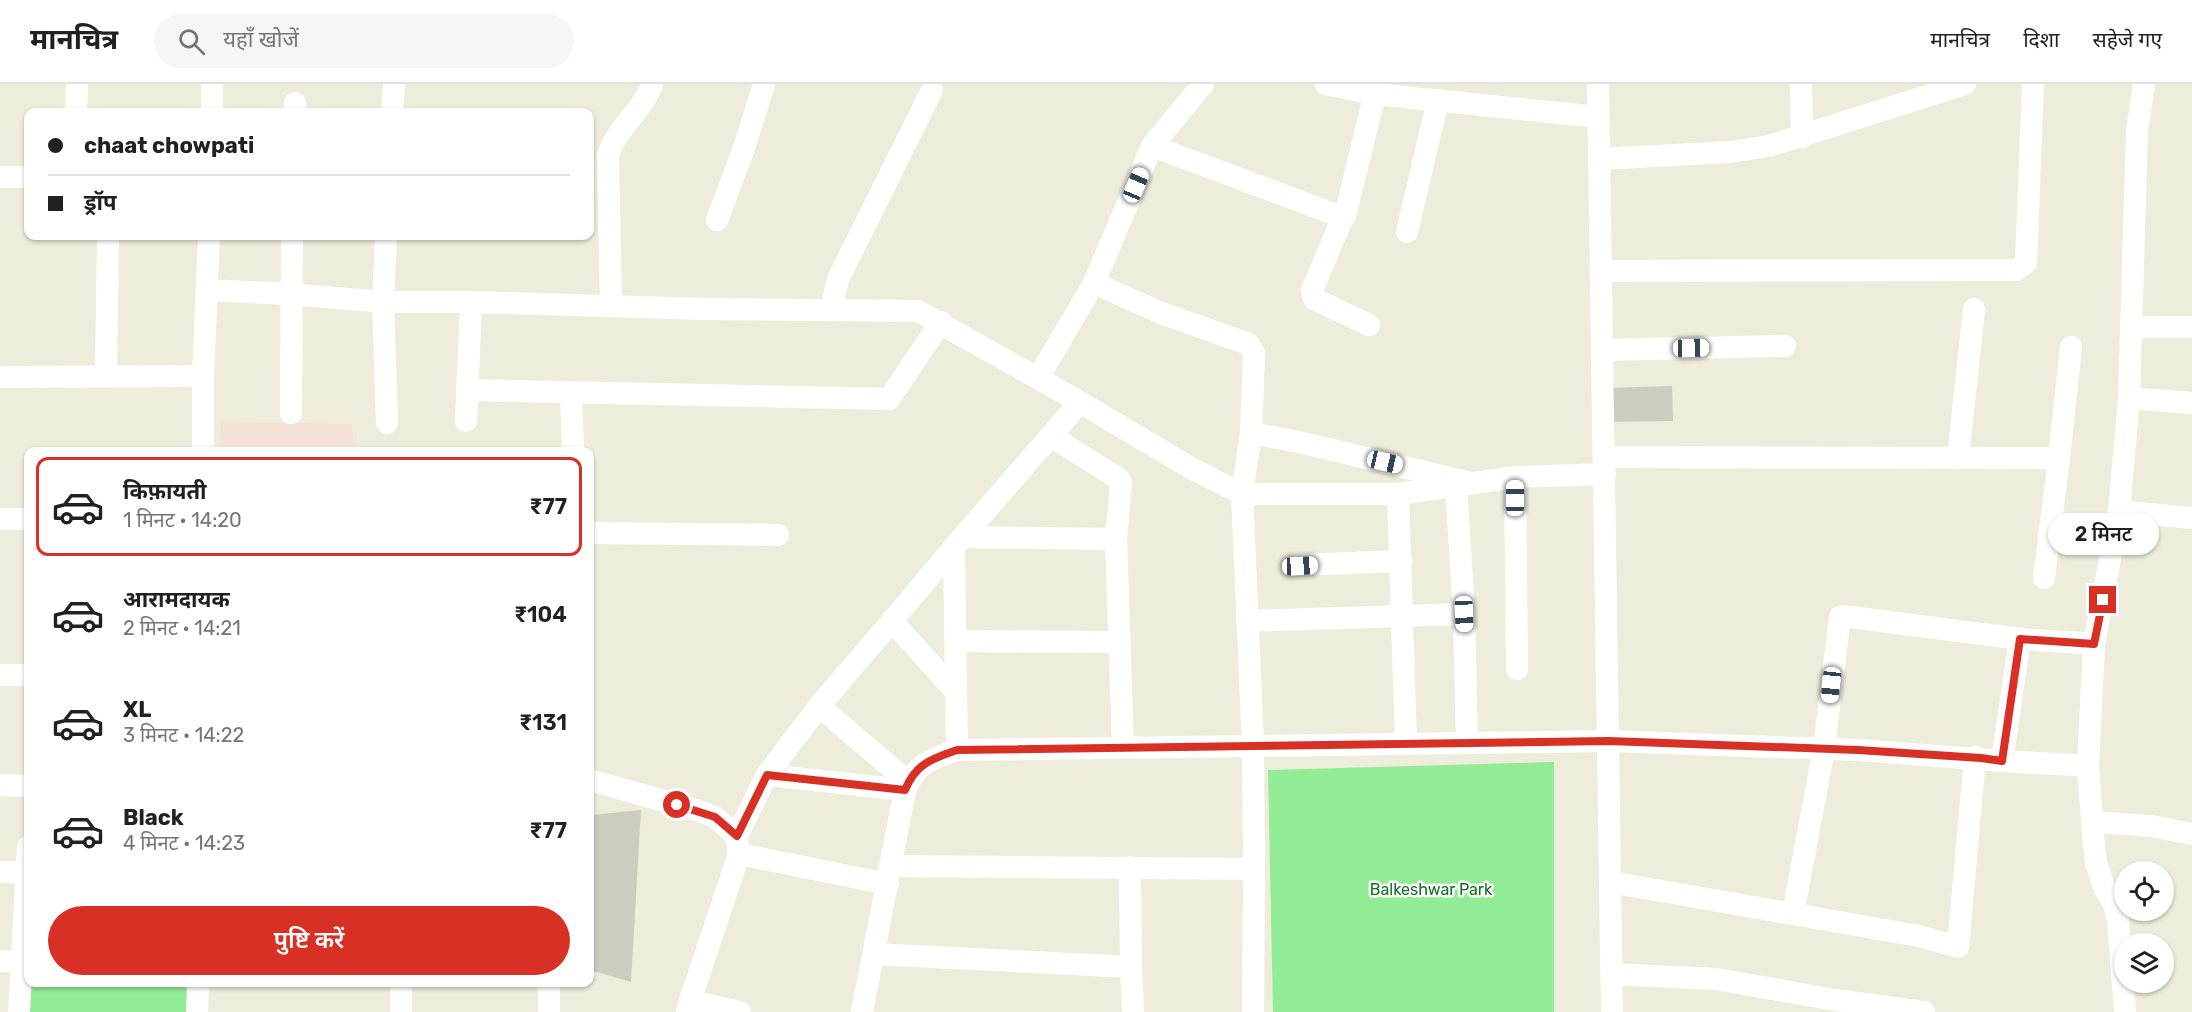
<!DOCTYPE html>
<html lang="hi">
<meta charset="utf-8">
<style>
body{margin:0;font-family:Rubik,"Noto Sans Devanagari",sans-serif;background:#f6f6f6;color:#202124;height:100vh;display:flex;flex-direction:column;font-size:22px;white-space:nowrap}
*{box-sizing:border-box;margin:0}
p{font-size:20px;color:#757577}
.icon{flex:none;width:33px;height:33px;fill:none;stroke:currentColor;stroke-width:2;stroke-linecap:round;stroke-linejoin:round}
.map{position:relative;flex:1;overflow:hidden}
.panel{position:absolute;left:24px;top:363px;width:570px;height:540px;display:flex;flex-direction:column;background:#fff;border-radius:12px;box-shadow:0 2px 4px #0004}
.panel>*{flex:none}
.banner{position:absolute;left:24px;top:24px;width:570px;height:132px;border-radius:12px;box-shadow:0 2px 4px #0004;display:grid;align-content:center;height:132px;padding:0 24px;background:#fff}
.fabs{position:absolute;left:2114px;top:777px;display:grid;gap:12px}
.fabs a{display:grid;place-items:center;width:60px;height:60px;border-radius:50%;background:#fff;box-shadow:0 2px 4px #0004;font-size:30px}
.end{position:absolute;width:27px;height:27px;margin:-14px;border:8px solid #d93025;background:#fff;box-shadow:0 0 0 3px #fff}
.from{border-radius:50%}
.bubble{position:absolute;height:42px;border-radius:21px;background:#fff;box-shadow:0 2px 4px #0004;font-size:20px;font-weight:600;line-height:42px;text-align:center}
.car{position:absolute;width:18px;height:36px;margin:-18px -9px;border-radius:8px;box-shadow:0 0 4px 2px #0007;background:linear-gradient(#fff 24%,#345 0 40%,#fff 0 76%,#345 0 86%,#fff 0)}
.banner b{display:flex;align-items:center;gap:21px;height:57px;font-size:22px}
.banner b+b{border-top:2px solid #e0e0e0}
.banner i{width:15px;height:15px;background:#202124}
ul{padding:10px 0 0;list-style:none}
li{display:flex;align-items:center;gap:18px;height:99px;margin:0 12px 9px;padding:0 12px;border:3px solid transparent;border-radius:12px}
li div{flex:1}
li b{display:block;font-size:22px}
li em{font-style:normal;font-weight:600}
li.on{border-color:#d93025}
li>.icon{width:54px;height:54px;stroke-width:1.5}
.action{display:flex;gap:12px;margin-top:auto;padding:12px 24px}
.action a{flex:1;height:69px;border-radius:36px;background:#d93025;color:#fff;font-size:24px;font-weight:600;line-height:69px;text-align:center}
header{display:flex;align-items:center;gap:36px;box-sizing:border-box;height:84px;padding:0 30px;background:#fff;border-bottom:2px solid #e0e0e0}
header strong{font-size:28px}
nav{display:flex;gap:33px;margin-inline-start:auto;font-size:21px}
.search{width:420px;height:54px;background:#f6f6f6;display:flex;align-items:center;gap:15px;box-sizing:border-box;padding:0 21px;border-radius:33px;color:#757577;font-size:22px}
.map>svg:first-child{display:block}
.medical{fill:#f6e1d7}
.green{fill:#92eb95}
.building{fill:#cdccbe}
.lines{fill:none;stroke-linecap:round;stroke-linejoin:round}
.minor{stroke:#fff;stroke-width:22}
.route{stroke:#d93025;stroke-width:8}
.labels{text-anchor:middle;stroke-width:5;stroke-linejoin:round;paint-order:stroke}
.park-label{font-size:16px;fill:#127022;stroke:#fff}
</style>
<header>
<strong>मानचित्र</strong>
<div class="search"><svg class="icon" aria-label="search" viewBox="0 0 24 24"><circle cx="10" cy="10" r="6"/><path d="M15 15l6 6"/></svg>यहाँ खोजें</div>
<nav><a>मानचित्र</a><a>दिशा</a><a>सहेजे गए</a></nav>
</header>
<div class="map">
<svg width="2192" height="928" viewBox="0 0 2192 928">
<rect width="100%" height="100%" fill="#eeeddb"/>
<path class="medical" d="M221,338l131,2 2,27 -134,1z"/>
<g class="green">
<path d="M1554,678v250h-281l-5,-242z"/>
<path d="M28,898l162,1v29h-165z"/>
</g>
<g class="building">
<path d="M1672,302l1,35 -64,1 -2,-34z"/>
<path d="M641,726l-10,172 -41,-12v-140l1,-15z"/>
</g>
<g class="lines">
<g class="minor">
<path d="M1203,0l-51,62 190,71 3,-1 30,-122"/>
<path d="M1326,0l49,10 223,23"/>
<path d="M1598,0l14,928"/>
<path d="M1801,0l1,53"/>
<path d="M76,28l1,-28"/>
<path d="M212,28v-28"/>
<path d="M295,28v-9"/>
<path d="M392,28l2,-28"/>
<path d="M1599,75l131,-7 39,-6 196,-62"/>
<path d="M0,93h28"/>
<path d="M1343,133l-31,73 2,9 55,26"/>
<path d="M717,136l26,-69 21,-67"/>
<path d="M1407,148l31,-132"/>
<path d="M386,152l-3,66 4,121"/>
<path d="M1601,187l415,-1 10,-7 7,-179"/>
<path d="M1094,199l67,30 88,31 5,9 -3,80"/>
<path d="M207,206l83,4 93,8h88l232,7 215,2 155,87 116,69 53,27 11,251 1,124 -362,-3"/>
<path d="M611,221l-3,-150c8,-27 35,-44 44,-71"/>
<path d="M831,226l7,-31 94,-189"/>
<path d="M2131,243h61"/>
<path d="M1603,266l182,-4"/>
<path d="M106,292l2,-140"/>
<path d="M0,293l203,-1"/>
<path d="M1038,294l56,-95 58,-137"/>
<path d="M467,306l422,9 52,-77"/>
<path d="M571,308l2,60"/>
<path d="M2129,314l63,5"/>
<path d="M291,329l1,-177"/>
<path d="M466,337l5,-119"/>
<path d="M203,368v-76l6,-140"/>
<path d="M1605,373l454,1 12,-111"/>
<path d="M1958,374l16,-149"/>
<path d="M1515,393l2,192"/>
<path d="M1471,399l-172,-41 -48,-9 -9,61h156l117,-17 90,-3"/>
<path d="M1456,402l8,128 3,128"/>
<path d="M1398,410l8,249"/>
<path d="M2119,427l10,-113 8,-267 7,-47"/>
<path d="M0,435h28"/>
<path d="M590,449l188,2"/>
<path d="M963,453l153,2 5,-55 -2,-5 -68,-43"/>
<path d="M1116,455l7,208"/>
<path d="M954,463l-62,74 64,71"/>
<path d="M1300,481l101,-4"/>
<path d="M2044,494l15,-120"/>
<path d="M892,537l-73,85 89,76"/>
<path d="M1247,537l217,-7"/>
<path d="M956,557l164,1"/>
<path d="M2094,560l25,-133 73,7"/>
<path d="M0,591h28"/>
<path d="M819,622l-52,69 138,15"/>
<path d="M957,666l-3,-203 126,-145"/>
<path d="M2002,677l86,5"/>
<path d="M590,696l109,31 16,6 22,19"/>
<path d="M0,701l28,1"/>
<path d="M2093,738l58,4 41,8"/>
<path d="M738,766l-1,-14 30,-61"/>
<path d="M0,788h27"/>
<path d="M1610,798l309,54 39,11 17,-190"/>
<path d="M1793,830l31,-166 16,-131 3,-1 177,23 74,5 -6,122 6,80 2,17 9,26 9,15 4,16 7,92"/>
<path d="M874,870l257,13 -1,-100"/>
<path d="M0,877l22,1"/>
<path d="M1131,883l2,45"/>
<path d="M1611,890l105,5 119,21 89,12"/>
<path d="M401,898v30"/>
<path d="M690,917l49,-147 149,30"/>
<path d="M19,928l9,-165"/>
<path d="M197,928l1,-30"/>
<path d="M549,928v-30"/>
<path d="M687,928l3,-11 50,11"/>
<path d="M862,928l43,-222c12,-27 26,-31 52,-40l652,-9 249,9 144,11 18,-122"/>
<path d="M1253,928l1,-143"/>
</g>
</g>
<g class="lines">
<path class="route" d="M677,721l38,12 22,19 30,-61 138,15c11,-27 27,-31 52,-40l652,-9 249,9 123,8 21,3 18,-122 74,5 9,-44"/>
</g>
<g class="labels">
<g class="park-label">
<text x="1431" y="811">Balkeshwar Park</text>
</g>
</g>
</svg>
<div class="fabs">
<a><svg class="icon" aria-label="locate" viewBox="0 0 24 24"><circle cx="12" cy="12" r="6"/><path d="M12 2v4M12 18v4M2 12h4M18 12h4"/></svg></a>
<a><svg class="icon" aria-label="layers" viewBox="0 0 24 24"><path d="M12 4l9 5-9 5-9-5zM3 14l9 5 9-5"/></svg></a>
</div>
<i class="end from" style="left:677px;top:721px"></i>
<i class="end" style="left:2103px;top:516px"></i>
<div class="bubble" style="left:2048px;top:429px;width:111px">2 मिनट</div>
<i class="car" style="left:1136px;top:101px;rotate:23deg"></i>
<i class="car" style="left:1691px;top:264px;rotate:89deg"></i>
<i class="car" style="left:1385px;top:378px;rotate:103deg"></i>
<i class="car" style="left:1515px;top:414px;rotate:0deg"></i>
<i class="car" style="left:1300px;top:482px;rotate:87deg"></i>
<i class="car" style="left:1464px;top:530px;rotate:178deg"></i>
<i class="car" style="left:1831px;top:601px;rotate:186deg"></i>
<div class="banner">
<b><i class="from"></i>chaat chowpati</b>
<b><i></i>ड्रॉप</b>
</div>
<section class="panel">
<ul>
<li class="on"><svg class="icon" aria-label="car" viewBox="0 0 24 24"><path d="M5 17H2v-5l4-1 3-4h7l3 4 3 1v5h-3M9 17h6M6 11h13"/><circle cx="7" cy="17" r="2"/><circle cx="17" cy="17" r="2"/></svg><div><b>किफ़ायती</b><p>1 मिनट · 14:20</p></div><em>₹77</em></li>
<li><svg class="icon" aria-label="car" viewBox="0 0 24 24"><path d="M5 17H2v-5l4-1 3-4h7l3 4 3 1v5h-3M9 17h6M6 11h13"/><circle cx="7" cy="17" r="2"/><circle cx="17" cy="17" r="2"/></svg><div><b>आरामदायक</b><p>2 मिनट · 14:21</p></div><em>₹104</em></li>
<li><svg class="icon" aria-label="car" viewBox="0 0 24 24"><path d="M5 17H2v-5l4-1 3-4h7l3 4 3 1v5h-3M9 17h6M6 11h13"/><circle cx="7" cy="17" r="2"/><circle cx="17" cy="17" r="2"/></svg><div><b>XL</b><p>3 मिनट · 14:22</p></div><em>₹131</em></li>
<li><svg class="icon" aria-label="car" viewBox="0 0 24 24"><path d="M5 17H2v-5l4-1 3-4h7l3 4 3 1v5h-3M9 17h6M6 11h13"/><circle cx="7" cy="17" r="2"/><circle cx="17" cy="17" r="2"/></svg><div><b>Black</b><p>4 मिनट · 14:23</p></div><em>₹77</em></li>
</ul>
<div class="action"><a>पुष्टि करें</a></div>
</section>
</div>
